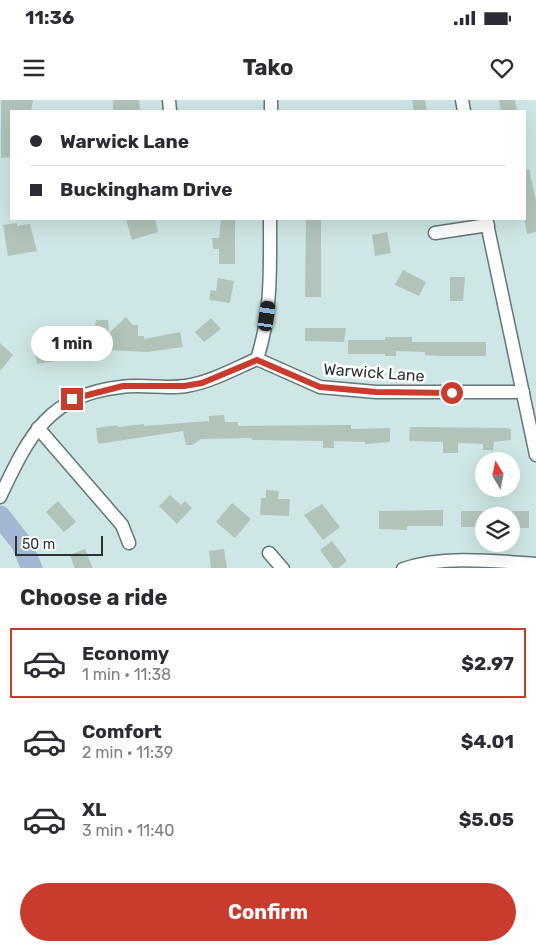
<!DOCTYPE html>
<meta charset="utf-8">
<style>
body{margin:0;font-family:Rubik,sans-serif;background:#f7f7f7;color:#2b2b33;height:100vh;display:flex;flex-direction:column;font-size:19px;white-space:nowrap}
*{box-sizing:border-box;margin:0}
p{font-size:16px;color:#7c7c81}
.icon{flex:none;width:28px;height:28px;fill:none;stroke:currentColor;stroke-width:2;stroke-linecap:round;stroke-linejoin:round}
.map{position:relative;height:468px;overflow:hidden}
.panel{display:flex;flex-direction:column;background:#fff;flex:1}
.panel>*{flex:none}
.top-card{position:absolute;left:10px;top:10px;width:516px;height:110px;border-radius:0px;box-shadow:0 5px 20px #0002;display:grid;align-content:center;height:110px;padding:0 20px;background:#fff}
.needle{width:32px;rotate:350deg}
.tools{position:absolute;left:475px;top:352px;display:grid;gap:10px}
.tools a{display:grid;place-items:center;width:45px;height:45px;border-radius:50%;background:#fff;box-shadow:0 5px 20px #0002;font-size:25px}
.scale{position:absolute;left:15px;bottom:12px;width:88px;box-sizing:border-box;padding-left:5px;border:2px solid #2c3534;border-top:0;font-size:14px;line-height:18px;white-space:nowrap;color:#2c3534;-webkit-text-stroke:4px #fff;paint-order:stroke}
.end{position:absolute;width:22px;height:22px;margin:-11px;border:6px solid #c83b2d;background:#fff;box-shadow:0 0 0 2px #fff}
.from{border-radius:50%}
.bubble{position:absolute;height:35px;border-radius:18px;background:#fff;box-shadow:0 5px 20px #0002;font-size:16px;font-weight:700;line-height:35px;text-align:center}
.car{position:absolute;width:15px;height:30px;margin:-15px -8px;border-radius:6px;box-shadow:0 0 4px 1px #0007;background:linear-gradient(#222 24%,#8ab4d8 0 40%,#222 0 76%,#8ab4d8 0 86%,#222 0)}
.top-card b{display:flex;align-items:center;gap:18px;height:48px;font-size:19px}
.top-card b+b{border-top:1px solid #e1e1e2}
.top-card i{width:12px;height:12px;background:#2b2b33}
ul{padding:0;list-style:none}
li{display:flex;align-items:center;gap:15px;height:70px;margin:0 10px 8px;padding:0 10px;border:2px solid transparent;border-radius:0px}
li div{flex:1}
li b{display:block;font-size:19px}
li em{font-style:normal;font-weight:700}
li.active{border-color:#c83b2d}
li>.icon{width:45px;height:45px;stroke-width:1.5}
h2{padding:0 20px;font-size:22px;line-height:60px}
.action{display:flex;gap:10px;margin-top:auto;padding:10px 20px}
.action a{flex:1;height:58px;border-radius:30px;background:#c83b2d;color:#fff;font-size:20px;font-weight:700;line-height:58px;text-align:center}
.status{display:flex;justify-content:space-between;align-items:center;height:35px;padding:0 25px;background:#fff;direction:ltr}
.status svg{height:14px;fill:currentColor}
header{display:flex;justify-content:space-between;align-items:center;height:65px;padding:0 20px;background:#fff;font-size:22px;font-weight:700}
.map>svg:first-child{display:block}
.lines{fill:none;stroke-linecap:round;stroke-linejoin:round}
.river{stroke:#a3b6d4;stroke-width:21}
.building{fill:#b2c4ba}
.street-casing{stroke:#627777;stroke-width:15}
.street{stroke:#fff;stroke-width:12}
.route{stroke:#c83b2d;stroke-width:6}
.labels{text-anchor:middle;stroke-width:5;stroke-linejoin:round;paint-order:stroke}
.street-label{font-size:16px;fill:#2c3534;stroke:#fff}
</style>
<div class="status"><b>11:36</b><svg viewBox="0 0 49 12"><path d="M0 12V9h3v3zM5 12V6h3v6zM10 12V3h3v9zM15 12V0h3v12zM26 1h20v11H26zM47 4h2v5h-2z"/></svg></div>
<header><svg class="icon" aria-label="menu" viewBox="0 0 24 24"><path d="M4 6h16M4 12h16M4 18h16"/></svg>Tako<svg class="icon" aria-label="heart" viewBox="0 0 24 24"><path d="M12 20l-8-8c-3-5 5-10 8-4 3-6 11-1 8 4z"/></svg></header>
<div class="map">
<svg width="536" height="469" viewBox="0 0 536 469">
<rect width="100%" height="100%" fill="#cee6e5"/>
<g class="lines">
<path class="river" d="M0,416l22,28 10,25"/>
</g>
<g class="building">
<path d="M1,0h32l-2,11h-20v46l-10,1z"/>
<path d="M113,0h26l1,11h-27z"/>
<path d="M412,0h13l2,11h-13z"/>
<path d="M499,0h16l2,11h-16z"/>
<path d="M529,69l7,32v31l-9,2 -3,-15 1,-49z"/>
<path d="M126,119h29l3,13 -26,8z"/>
<path d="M221,119h14v45h-16v-15h-6l-1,-11h7z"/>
<path d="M306,119h15v78h-16z"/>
<path d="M17,123v3l13,-2 7,27 -29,5 -5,-31z"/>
<path d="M387,132l4,21 -16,3 -3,-21z"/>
<path d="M403,170l23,12 -7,14 -24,-11z"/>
<path d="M450,177h15l-2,24h-13z"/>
<path d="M218,178l16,3 -4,22 -21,-3 2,-10 5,1z"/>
<path d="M126,217l7,8h5v11h6v3l36,-7 3,15 -36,5 -38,-2v2l-28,2 -1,-19 14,-1 2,-14h12l1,13z"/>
<path d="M211,218l10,11 -17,13 -9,-10z"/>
<path d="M305,228h41l-2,14 -39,-1z"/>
<path d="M385,237h27v5h74v14h-47l-14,-1v-3l-29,-1v5h-11v-2h-37v-14h37z"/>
<path d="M44,241l2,8 15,-4 3,15 -27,4 -4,-20z"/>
<path d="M0,243l13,12 -13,16z"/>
<path d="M224,315l1,7h13v4l113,-1v4l39,-1v14l-25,2v-2l-31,-1v7h-11v-7l-71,-1v-2l-51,1 -9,6h-6l-3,-14 -85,13 -2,-16 22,-3v2l26,-3v2l65,-5v-5z"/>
<path d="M410,327l95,1 6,1v11l-17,2 -1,8h-10v-6l-25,-1v10h-15v-11l-34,-1z"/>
<path d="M266,390l13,1 -1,8h12l-1,17 -29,-1 1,-17h5z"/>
<path d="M170,395l11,10 4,-4 7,7 -15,16 -18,-18z"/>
<path d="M58,401l18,21 -12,10 -18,-20z"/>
<path d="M232,403l19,16 -16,19 -19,-16z"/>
<path d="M322,404l18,23 -17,13 -19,-25z"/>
<path d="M443,410v16h-36v4l-28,-1v-18z"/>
<rect x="461" y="411" width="23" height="16"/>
<rect x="511" y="411" width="18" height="17"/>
<path d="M332,441l15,20 -10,8h-3l-14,-19z"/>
<path d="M85,449l8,20h-18l-5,-14z"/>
<path d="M224,449l3,20h-16l-2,-18z"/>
</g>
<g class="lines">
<g class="street-casing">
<g id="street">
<path d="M169,0l1,11"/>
<path d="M462,0l2,11"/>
<path d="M271,11v-11"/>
<path d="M486,119l50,236"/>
<path d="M435,133l53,-8"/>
<path d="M257,259l63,28 56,5h147"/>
<path d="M38,328l84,97 7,18"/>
<path d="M0,397c29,-61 48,-102 121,-110 21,-3 44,2 65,-1 25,-4 48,-17 71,-27 15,-46 13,-92 13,-140"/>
<path d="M269,453l14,16"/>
<path d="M403,469c40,-14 91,-8 133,-5"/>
</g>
</g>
<use href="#street" class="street"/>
</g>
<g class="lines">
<path class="route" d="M72,299l51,-13h61l18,-3 55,-23 63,27 56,5 76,1"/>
</g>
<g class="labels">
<g class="street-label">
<text transform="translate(374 272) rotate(4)" y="6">Warwick Lane</text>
</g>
</g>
</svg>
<div class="tools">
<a><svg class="needle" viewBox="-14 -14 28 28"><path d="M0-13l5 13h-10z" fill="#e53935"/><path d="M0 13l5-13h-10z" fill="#7c7c81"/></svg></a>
<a><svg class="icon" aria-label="layers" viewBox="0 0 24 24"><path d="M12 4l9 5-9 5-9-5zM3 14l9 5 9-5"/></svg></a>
</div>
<div class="scale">50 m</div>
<i class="end from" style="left:452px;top:293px"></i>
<i class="end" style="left:72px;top:299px"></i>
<div class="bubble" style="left:31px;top:226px;width:82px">1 min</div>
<i class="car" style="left:267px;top:216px;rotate:8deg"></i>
<div class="top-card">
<b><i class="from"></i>Warwick Lane</b>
<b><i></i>Buckingham Drive</b>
</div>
</div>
<section class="panel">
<h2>Choose a ride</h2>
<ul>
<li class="active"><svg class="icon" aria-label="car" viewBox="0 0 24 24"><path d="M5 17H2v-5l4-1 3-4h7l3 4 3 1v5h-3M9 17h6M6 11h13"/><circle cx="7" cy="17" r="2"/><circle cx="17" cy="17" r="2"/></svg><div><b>Economy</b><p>1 min · 11:38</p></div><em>$2.97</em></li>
<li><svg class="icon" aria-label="car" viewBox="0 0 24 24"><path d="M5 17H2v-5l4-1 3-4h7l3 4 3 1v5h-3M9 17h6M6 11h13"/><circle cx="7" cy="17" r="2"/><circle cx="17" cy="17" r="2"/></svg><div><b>Comfort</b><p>2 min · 11:39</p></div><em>$4.01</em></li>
<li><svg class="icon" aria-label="car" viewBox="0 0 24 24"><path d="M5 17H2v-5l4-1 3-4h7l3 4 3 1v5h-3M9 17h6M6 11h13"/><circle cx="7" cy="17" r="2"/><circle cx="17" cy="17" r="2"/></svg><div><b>XL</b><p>3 min · 11:40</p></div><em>$5.05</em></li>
</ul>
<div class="action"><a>Confirm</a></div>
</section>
